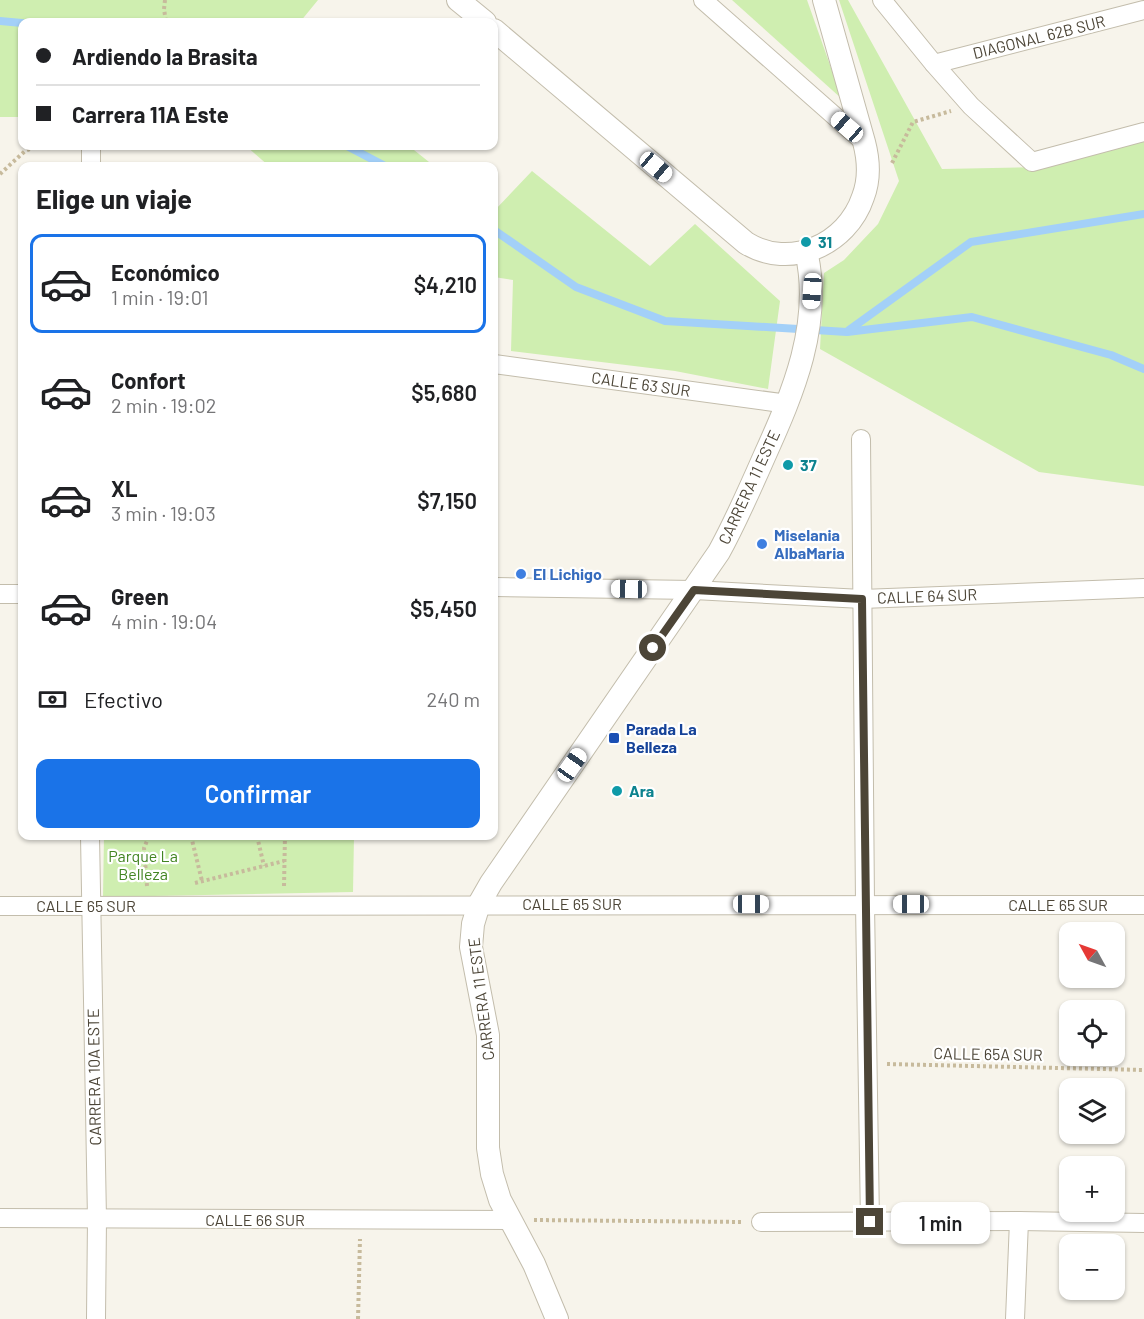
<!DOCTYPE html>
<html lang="es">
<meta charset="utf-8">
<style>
body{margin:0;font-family:Barlow,sans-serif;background:#f2f2f2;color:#202124;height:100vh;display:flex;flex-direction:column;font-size:22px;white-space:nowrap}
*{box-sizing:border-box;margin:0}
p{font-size:20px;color:#757577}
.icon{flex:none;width:33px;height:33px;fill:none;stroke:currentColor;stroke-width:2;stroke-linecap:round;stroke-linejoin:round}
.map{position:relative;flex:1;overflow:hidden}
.details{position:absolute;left:18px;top:162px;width:480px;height:678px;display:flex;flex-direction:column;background:#fff;border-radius:12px;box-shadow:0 2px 4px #0004}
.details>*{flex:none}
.hud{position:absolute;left:18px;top:18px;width:480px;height:132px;border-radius:12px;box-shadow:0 2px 4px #0004;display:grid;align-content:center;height:132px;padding:0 18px;background:#fff}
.needle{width:39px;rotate:310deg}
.controls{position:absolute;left:1059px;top:922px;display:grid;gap:12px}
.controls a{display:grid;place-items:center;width:66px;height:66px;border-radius:12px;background:#fff;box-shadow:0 2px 4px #0004;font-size:30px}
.end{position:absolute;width:27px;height:27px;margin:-14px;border:8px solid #4c4537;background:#fff;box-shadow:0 0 0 3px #fff}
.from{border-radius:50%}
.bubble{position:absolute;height:42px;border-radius:12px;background:#fff;box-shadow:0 2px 4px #0004;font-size:20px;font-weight:600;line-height:42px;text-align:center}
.car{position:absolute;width:18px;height:36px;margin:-18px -9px;border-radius:8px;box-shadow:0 0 4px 2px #0007;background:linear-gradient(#fff 24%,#345 0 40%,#fff 0 76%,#345 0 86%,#fff 0)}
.hud b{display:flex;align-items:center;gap:21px;height:57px;font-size:22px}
.hud b+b{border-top:2px solid #e0e0e0}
.hud i{width:15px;height:15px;background:#202124}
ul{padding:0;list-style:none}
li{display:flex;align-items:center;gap:18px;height:99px;margin:0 12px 9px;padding:0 6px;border:3px solid transparent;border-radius:12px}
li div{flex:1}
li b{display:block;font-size:22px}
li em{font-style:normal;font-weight:600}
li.on{border-color:#1a73e8}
li>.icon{width:54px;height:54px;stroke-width:1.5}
h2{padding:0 18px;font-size:27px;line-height:72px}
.pay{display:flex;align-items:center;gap:15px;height:66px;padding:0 18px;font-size:22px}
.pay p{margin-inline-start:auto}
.action{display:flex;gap:12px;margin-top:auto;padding:12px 18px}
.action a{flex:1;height:69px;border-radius:12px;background:#1a73e8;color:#fff;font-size:24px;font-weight:600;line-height:69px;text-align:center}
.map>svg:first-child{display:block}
.green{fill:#cfeeb0}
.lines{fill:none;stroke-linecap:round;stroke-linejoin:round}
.stream{stroke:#a3d0f8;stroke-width:8}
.minor-casing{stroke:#c3bdac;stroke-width:20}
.tertiary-casing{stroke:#c3bdac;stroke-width:24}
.path{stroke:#c7ba9c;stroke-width:4;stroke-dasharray:3 3;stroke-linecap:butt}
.minor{stroke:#fff;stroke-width:18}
.tertiary{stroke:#fff;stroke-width:22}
.route{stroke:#4c4537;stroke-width:8}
.culture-dot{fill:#0f9aa8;stroke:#fff;stroke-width:2}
.shop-dot{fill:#3f7fe0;stroke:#fff;stroke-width:2}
.transit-dot{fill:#1a4fb4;stroke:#fff;stroke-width:2}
.labels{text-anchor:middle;stroke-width:4.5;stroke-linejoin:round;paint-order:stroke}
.street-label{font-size:16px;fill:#4c4537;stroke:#fff}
.culture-label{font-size:16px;font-weight:bold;fill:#0d838f;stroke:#fff;text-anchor:start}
.shop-label{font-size:16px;font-weight:bold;fill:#366cbe;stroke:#fff;text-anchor:start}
.transit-label{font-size:16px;font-weight:bold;fill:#164399;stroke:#fff;text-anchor:start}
.park-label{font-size:16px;fill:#438523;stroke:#fff}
</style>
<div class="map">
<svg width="1144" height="1319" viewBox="0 0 1144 1319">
<rect width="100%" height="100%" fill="#f7f4eb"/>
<g class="green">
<path d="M0,0h318l-18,22h-278v95h-22z"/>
<path d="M732,0h75l35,99z"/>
<path d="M839,0h9l94,169 105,-2 97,-27v346l-105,-14 -219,-123 4,-76 20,-13 34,-36 21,-43z"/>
<path d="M246,146h163l25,20h-165z"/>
<path d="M532,171l118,95 45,-42 85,77 -12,88 -93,-18 -164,-20 2,-71 -19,-3v-66z"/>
<path d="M104,836h250l-1,56 -250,5z"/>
</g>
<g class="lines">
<g class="stream">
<path d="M0,21l22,2"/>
<path d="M347,146l38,20"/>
<path d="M494,230l82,57 89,34 182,11 125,-15 139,38 33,14"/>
<path d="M849,330l122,-88 173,-28"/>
</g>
<g class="minor-casing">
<g id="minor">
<path d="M703,0l161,142"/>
<path d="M882,0l52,64 37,42 61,56 112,-30"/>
<path d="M934,64l210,-54"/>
<path d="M91,166v-20"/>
<path d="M494,364l294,40"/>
<path d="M861,439l4,465 5,318"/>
<path d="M494,587l200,3 168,9 282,-11"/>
<path d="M0,594h22"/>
<path d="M90,836l7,383 -1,100"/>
<path d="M0,906l1144,-1"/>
<path d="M0,1218l510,2"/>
<path d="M761,1222l258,-1 125,2"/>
<path d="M1015,1319l4,-98"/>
</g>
</g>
<g class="tertiary-casing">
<g id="tertiary">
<path d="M458,0l27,22"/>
<path d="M494,30l252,213c44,27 101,2 117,-46 7,-18 6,-36 1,-55l-40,-142"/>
<path d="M557,1319l-23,-55 -34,-64 -8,-26 -4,-26v-113l-17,-88 2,-23 6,-20 12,-21 228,-331c17,-31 31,-63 45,-95 29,-64 59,-134 42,-206"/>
</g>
</g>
<g class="path">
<path d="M165,0l-1,9 2,13"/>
<path d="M892,163l21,-41 38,-11"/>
<path d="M0,174l25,-23 12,-5"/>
<path d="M191,836l11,45"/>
<path d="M257,836l7,30"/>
<path d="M195,883l89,-22"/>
<path d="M147,886l-3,-38 5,-12"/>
<path d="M284,886l1,-50"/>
<path d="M887,1064l257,6"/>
<path d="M534,1220l209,2"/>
<path d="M358,1319l2,-80"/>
</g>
<use href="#minor" class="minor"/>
<use href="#tertiary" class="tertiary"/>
</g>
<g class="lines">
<path class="route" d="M653,648l41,-58 168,9 8,623"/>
</g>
<g class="culture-dot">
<circle cx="806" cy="242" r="6"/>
<circle cx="788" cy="465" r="6"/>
<circle cx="617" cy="791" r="6"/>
</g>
<g class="shop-dot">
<circle cx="762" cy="544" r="6"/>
<circle cx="521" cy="574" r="6"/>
</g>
<rect class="transit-dot" x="608" y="732" width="12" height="12" rx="3"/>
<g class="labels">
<g class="street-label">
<text transform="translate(1039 37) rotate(-14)" y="6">DIAGONAL 62B SUR</text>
<text transform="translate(641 384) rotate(8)" y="6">CALLE 63 SUR</text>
<text transform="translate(749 487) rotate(-65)" y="6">CARRERA 11 ESTE</text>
<text transform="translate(927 596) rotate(-2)" y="6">CALLE 64 SUR</text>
<text x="572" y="910">CALLE 65 SUR</text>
<text x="1058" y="911">CALLE 65 SUR</text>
<text x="86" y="912">CALLE 65 SUR</text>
<text transform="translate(481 999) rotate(-97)" y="6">CARRERA 11 ESTE</text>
<text transform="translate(988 1054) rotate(1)" y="6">CALLE 65A SUR</text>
<text transform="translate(94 1077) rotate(-91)" y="6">CARRERA 10A ESTE</text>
<text x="255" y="1226">CALLE 66 SUR</text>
</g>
<g class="culture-label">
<text x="818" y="248">31</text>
<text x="800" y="471">37</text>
<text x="629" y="797">Ara</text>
</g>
<g class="shop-label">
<text x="774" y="541">Miselania<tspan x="774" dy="18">AlbaMaria</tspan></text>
<text x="533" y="580">El Lichigo</text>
</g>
<g class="transit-label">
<text x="626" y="735">Parada La<tspan x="626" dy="18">Belleza</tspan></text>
</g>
<g class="park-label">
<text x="143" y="862">Parque La<tspan x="143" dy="18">Belleza</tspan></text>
</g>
</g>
</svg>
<div class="controls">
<a><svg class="needle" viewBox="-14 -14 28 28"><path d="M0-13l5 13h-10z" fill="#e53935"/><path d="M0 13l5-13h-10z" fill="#757577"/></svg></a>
<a><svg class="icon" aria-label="locate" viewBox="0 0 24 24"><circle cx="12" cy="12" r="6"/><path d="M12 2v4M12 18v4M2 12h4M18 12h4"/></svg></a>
<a><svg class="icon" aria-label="layers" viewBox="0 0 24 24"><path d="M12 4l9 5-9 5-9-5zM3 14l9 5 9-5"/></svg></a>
<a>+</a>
<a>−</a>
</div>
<i class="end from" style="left:653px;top:648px"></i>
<i class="end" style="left:870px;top:1222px"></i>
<div class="bubble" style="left:891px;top:1202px;width:99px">1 min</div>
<i class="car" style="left:847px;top:127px;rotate:311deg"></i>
<i class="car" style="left:656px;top:167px;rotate:130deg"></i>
<i class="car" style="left:812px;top:291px;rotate:184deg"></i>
<i class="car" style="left:629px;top:589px;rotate:271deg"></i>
<i class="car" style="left:572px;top:765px;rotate:35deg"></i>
<i class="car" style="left:751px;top:904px;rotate:90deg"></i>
<i class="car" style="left:911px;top:904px;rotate:270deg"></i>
<div class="hud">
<b><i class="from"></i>Ardiendo la Brasita</b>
<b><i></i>Carrera 11A Este</b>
</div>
<section class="details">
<h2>Elige un viaje</h2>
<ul>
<li class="on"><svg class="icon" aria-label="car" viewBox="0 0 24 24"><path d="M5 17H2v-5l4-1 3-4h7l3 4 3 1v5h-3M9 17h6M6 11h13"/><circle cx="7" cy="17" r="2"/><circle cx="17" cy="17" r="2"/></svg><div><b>Económico</b><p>1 min · 19:01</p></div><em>$4,210</em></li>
<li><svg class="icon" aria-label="car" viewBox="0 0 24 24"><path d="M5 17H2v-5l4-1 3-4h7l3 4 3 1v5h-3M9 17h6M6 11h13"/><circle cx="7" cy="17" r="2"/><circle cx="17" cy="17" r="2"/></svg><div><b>Confort</b><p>2 min · 19:02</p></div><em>$5,680</em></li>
<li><svg class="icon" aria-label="car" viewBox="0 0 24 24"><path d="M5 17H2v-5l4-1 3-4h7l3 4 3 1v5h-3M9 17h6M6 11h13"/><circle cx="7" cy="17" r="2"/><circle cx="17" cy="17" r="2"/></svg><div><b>XL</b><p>3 min · 19:03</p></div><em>$7,150</em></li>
<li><svg class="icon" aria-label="car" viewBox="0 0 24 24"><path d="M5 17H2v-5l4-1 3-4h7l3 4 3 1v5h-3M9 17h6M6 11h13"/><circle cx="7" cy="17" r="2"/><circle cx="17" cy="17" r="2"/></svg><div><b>Green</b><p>4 min · 19:04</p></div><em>$5,450</em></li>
</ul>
<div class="pay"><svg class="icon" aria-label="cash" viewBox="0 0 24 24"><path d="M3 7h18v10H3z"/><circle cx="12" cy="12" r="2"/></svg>Efectivo<p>240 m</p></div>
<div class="action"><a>Confirmar</a></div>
</section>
</div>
